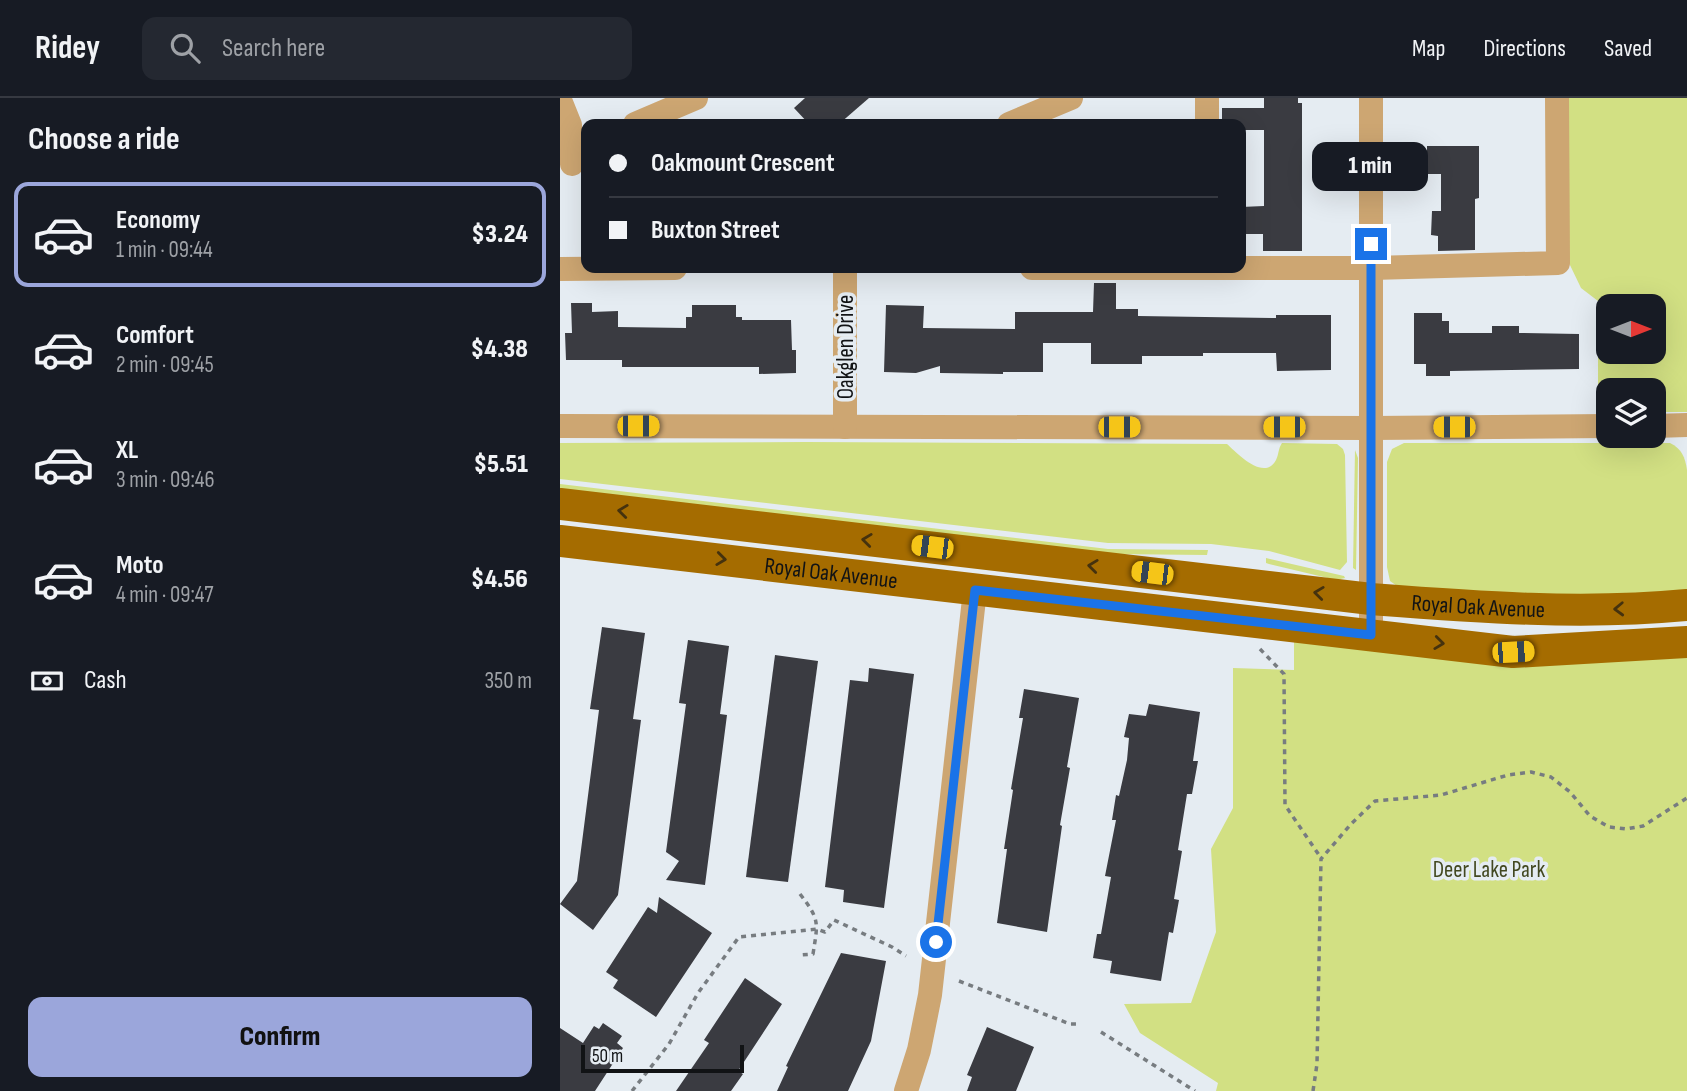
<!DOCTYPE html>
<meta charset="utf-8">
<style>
body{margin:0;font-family:"Sofia Sans Condensed",sans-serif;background:#242831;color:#f1f3f6;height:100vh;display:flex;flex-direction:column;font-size:26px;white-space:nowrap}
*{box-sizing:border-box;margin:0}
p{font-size:23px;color:#9ea1a6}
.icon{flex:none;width:38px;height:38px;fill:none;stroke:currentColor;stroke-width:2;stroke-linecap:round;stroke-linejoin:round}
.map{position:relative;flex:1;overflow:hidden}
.panel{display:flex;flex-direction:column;background:#171b24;width:560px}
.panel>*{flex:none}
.guide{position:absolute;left:21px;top:21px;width:665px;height:154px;border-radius:14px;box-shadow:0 7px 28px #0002;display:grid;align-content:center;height:154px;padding:0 28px;background:#171b24}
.needle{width:46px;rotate:90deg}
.tools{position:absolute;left:1036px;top:196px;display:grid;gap:14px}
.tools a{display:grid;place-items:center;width:70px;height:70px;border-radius:14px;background:#171b24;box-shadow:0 7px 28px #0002;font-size:35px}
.scale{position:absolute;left:21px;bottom:18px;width:163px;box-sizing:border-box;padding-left:7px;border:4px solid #111315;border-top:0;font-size:19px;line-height:24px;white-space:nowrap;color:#111315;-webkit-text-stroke:5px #e5ecf2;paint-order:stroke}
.end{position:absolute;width:32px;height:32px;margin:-16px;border:9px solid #1a73e8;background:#fff;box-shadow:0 0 0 4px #fff}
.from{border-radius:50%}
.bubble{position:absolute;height:49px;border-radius:14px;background:#171b24;box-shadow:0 7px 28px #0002;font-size:23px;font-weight:800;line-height:49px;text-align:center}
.car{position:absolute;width:21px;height:42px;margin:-21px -10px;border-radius:9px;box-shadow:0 0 5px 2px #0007;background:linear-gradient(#f5c518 24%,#345 0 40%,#f5c518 0 76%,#345 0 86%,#f5c518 0)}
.guide b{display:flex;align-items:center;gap:24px;height:66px;font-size:26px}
.guide b+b{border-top:2px solid #363941}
.guide i{width:18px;height:18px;background:#f1f3f6}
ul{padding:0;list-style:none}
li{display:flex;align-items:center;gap:21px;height:105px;margin:0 14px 10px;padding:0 14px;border:4px solid transparent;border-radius:14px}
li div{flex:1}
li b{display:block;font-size:26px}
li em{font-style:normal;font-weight:800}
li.on{border-color:#9ba6db}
li>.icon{width:63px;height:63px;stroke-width:1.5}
h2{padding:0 28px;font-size:32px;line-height:84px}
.pay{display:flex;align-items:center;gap:18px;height:77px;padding:0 28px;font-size:26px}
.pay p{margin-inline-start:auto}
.primary-button{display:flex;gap:14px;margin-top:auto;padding:14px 28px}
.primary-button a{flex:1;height:80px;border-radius:14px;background:#9ba6db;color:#111;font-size:28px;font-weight:800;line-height:80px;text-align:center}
header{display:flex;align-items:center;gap:42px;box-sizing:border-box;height:98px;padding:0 35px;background:#171b24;border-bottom:2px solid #363941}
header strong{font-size:33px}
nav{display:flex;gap:38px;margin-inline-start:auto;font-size:24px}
.search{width:490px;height:63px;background:#242831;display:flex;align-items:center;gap:18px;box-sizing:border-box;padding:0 24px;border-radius:14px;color:#9ea1a6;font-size:26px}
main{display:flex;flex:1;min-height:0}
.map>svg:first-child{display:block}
.green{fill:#d2e083;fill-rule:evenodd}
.building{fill:#3a3b41}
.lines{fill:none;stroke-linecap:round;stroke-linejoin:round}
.path{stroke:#777c80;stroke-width:3.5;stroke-dasharray:5 5;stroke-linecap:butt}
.minor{stroke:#cda672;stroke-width:24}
.major{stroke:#a56c00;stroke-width:32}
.oneway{stroke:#45320e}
.route{stroke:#1a73e8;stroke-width:9}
.labels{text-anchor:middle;stroke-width:7;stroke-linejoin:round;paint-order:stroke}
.street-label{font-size:23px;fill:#111315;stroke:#e5ecf2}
.park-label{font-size:23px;fill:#424820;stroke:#e5ecf2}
</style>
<header>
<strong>Ridey</strong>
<div class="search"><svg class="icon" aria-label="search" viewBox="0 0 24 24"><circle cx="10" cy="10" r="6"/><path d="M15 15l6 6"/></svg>Search here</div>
<nav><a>Map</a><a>Directions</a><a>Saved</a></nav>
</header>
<main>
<section class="panel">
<h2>Choose a ride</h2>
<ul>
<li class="on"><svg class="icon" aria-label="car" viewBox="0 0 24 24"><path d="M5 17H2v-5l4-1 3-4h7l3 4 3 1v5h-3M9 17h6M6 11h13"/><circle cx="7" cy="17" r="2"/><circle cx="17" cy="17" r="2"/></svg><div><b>Economy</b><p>1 min · 09:44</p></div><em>$3.24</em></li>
<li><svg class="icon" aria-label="car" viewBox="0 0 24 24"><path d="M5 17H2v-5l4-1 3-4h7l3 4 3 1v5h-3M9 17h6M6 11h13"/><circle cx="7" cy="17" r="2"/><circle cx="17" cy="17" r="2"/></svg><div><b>Comfort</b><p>2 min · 09:45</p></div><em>$4.38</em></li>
<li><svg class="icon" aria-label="car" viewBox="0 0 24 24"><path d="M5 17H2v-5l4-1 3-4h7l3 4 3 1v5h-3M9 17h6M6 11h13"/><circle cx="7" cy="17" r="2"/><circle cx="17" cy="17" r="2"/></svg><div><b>XL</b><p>3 min · 09:46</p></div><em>$5.51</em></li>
<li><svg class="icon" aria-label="car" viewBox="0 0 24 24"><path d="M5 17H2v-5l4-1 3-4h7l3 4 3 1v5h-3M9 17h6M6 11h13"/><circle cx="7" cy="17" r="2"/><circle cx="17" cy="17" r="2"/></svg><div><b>Moto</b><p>4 min · 09:47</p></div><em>$4.56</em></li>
</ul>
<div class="pay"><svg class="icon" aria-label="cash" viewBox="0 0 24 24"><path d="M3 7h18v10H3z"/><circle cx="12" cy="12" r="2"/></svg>Cash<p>350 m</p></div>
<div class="primary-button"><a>Confirm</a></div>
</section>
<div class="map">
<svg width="1127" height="993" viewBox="0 0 1127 993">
<rect width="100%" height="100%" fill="#e5ecf2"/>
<g class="green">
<path d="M997,0h130v314h-33v-22h-46v21h-10v-110l-17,-13 -12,-25zM1048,208h46v46h-46z"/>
<path d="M246,344l421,2c10,9 37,38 49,16 3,-6 2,-11 6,-17l55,1 6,5 2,6 2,107 -7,8 -71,-19 -58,-7 -103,-1 -548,-64v-36z"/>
<path d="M844,345h266c12,6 15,14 17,27v121l-121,6 -169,-11 -7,-5 -3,-14v-105l5,-13z"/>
<path d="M795,352l3,8 -2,112 -3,-2z"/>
<path d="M0,386l548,65 100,1 -1,5 -99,-1 -548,-65z"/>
<path d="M706,460l78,18 1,2 -9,2 -67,-16 -3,-1z"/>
<path d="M734,544l393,13v436h-471l2,-8 -78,-50 -16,-29 67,-1 25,-71 -5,-83 22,-41v-140l61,2z"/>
</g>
<g class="building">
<path d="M245,0h64l-30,26h-30l-15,-16z"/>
<path d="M704,0h34v5h4v148h-39v-17h-22v-27l23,-1v-76h-23v-6h-19v-16h42z"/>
<path d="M867,48h52v52l-4,1v51l-37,1v-15l-7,-1 1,-24h9v-37h-14z"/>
<path d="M534,185h22v26h22v7l138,2v-3h55v55l-54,1 -1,-18h-73v3h-61v8h-51v-21h-48v29h-40v2l-63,-1v-7l-24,7 -32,-1 2,-67 38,1 -1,22 92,1v-17h78z"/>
<path d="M11,205h21v9l26,-1v16l68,1v-11h6v-12h44v12h6v3h49l1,30h4v23l-37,1v-7h-137v-7h-56l-1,-27h7z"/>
<path d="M854,215h28v8h7v12h43v-7h27v7l60,1v35l-129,2v5h-24v-12h-12z"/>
<path d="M42,529l43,6 -12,86 8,1 -23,175 -25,35 -33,-26 17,-23 22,-171 -9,-1z"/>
<path d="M128,542l41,6 -9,68 7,1 -22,170 -39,-5 13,-19 -13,-9 20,-148 -7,-1z"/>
<path d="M215,557l43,6 -30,221 -42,-5z"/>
<path d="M309,570l45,6 -30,234 -41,-6 1,-12 -19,-3 25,-207 18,2z"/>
<path d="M464,591l55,9 -12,69 3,1 -10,57 2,1 -15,106 -50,-9 10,-74h-3l9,-59 -2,-1 12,-71h-4z"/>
<path d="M589,606l51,8 -7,49h5l-6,33h-5l-9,56 4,1 -8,48 5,1 -6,33 -4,-1 -8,49 -51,-8 2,-12 -19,-3 4,-24h4l10,-57 -6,-1 11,-56h-4l4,-25 3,1 8,-36 2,-22 -5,-1 5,-23 17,2z"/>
<path d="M99,799l53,36 -56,84 -43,-29 5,-8 -12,-8 42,-65 9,6z"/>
<path d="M281,855l45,8 -15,80 -23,50h-71l11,-24 -2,-1z"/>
<path d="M185,880l37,26 -44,67 5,3 -12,17h-55l33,-48 -5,-3z"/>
<path d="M43,925l19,13 -5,7 6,5 -28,43h-35v-63l23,15 11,-17 5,3z"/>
<path d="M427,929l47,20 -18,44h-49l5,-14 -5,-2z"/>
</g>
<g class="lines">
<g class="path">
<path d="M700,551l24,25 1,131 36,53"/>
<path d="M240,796c20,26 18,28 13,60l-13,1"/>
<path d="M399,883l111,43h8"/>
<path d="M541,934l94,59"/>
<path d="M72,993l37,-47 29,-51 41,-56 78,-8 8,3 9,-12 58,27 14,9"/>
<path d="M753,993l4,-27 4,-205 30,-35 24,-23 66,-6 67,-20 23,-3 20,5 19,15 20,24 19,11 17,2 17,-3 44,-28"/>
</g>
<g class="minor">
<path d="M647,0v26"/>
<path d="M0,2l10,25 2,39"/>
<path d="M75,26l61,-26"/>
<path d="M449,26l62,-26"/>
<path d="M472,170h340l186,-5 -1,-165"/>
<path d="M0,171l115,-1"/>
<path d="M0,328l812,2 236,-2"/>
<path d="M1094,328l33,-1"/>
<path d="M285,329v-159"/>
<path d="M811,537v-537"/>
<path d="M346,993l13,-41 11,-55 45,-405"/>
</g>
<g class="major">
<path id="s1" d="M0,406l811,95c106,8 210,16 316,6"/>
<path id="s2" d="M0,443l953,111 174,-10"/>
</g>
</g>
<defs><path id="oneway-chevron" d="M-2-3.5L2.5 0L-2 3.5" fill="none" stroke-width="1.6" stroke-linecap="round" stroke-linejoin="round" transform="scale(1.75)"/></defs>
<g class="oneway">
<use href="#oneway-chevron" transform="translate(63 413) rotate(-173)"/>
<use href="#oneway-chevron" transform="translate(307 442) rotate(-173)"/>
<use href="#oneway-chevron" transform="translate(161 461) rotate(7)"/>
<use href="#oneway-chevron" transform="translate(533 468) rotate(-173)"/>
<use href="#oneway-chevron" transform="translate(759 495) rotate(-173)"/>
<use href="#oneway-chevron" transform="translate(1059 511) rotate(178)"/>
<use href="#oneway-chevron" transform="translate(879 545) rotate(7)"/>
</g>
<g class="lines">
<path class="route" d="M376,844l39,-352 396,45v-391"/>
</g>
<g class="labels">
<g class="street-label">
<text transform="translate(285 249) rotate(-90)" y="8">Oakglen Drive</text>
<text dy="8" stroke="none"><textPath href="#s2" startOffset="273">Royal Oak Avenue</textPath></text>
<text dy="8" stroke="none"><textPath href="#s1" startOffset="924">Royal Oak Avenue</textPath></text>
</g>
<g class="park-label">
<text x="929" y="779">Deer Lake Park</text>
</g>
</g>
</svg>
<div class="tools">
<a><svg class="needle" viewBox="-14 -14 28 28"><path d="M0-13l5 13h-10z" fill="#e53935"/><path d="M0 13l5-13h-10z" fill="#9ea1a6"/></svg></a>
<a><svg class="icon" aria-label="layers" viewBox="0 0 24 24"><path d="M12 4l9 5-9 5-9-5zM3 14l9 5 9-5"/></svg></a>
</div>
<div class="scale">50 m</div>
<i class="end from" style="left:376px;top:844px"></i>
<i class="end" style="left:811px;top:146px"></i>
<div class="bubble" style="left:752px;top:44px;width:116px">1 min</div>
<i class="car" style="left:78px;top:328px;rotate:90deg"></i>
<i class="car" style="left:559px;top:329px;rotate:90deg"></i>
<i class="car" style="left:724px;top:329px;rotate:270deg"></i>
<i class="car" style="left:894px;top:329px;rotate:270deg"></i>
<i class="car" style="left:372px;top:449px;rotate:277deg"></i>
<i class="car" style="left:592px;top:475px;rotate:277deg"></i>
<i class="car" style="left:953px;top:554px;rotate:87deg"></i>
<div class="guide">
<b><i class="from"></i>Oakmount Crescent</b>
<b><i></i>Buxton Street</b>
</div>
</div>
</main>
